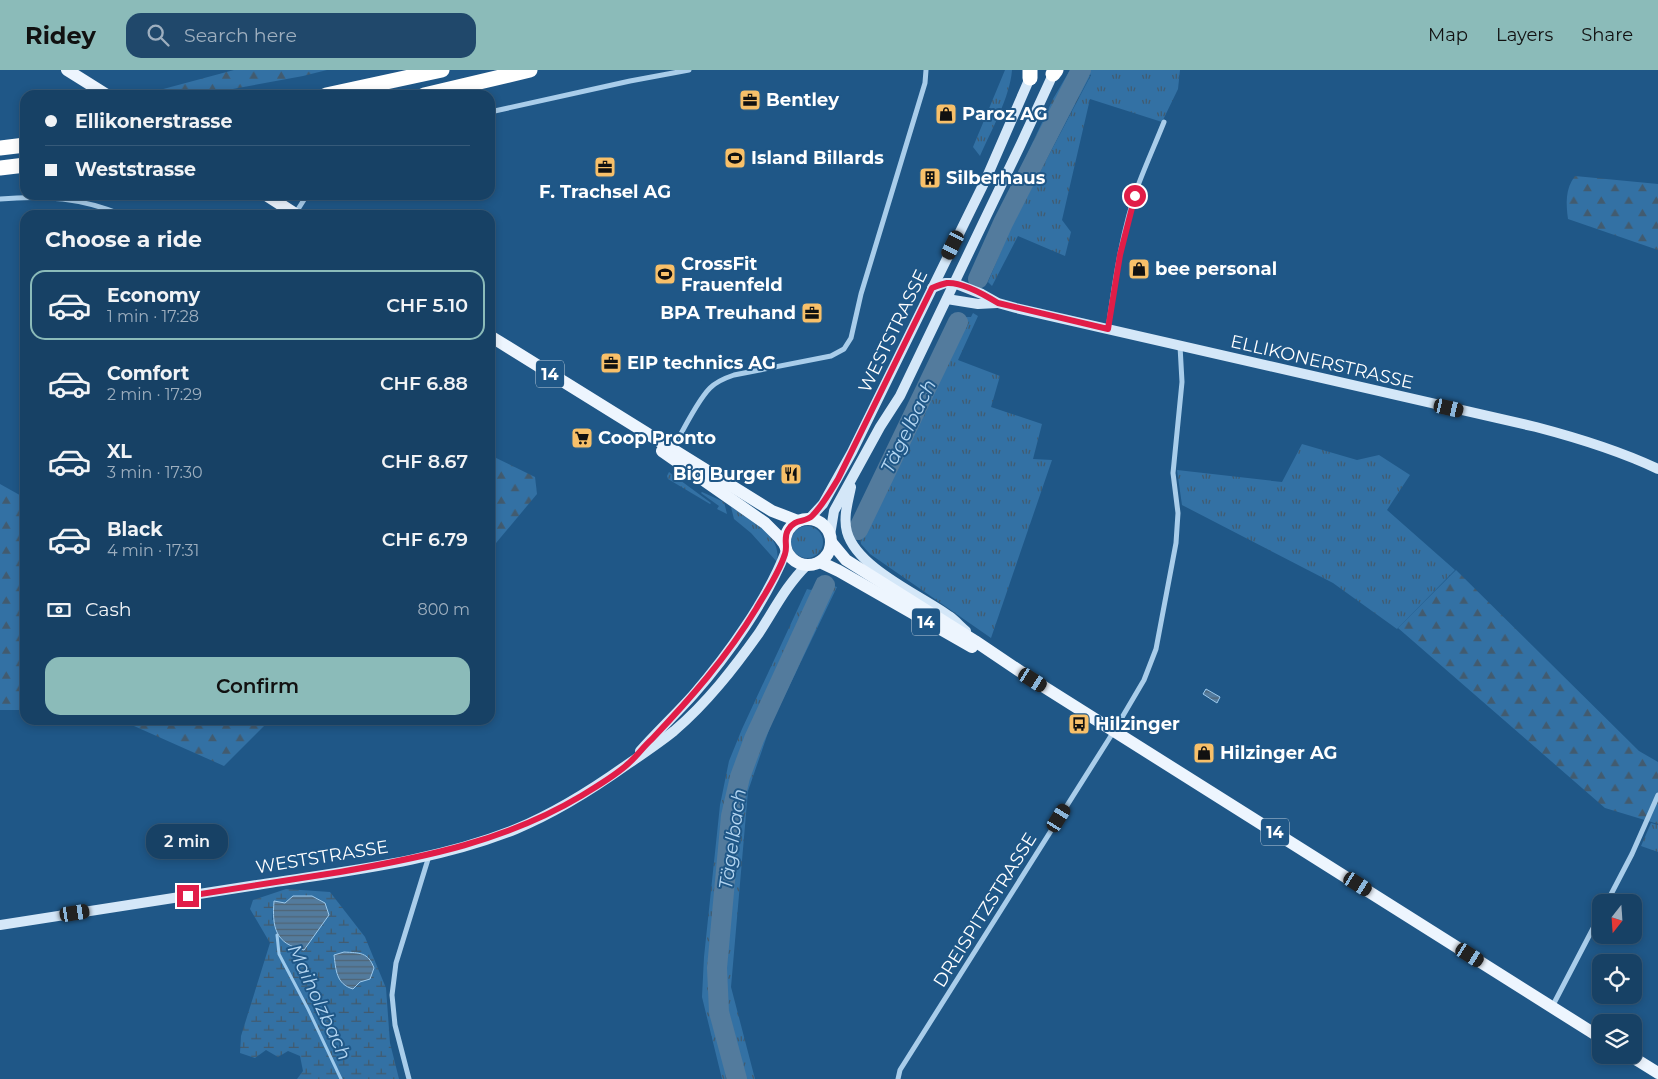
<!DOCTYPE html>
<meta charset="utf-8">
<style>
body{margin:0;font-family:Montserrat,sans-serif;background:#20486b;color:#f1f3f6;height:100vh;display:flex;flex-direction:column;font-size:19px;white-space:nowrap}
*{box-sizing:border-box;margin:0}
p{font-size:16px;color:#9eafbf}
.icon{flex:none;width:28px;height:28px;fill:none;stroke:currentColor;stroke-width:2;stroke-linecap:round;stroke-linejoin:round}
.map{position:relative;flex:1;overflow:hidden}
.drawer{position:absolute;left:20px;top:140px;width:475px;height:515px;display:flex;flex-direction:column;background:#174165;border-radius:15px;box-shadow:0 2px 8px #0003,0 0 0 1px #365a79}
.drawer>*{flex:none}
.hud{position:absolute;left:20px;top:20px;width:475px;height:110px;border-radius:15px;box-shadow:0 2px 8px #0003,0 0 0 1px #365a79;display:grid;align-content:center;height:110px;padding:0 25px;background:#174165}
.needle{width:32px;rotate:197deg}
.tools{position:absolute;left:1592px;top:824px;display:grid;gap:10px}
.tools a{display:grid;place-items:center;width:50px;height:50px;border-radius:10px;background:#174165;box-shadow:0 2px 8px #0003,0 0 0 1px #365a79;font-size:25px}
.end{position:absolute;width:22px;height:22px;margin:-11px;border:6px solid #e11d48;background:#fff;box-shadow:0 0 0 2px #fff}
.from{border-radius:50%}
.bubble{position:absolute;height:35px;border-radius:15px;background:#174165;box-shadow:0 2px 8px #0003,0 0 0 1px #365a79;font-size:16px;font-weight:600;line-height:35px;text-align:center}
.car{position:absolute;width:15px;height:30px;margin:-15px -8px;border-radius:6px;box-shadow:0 0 4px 1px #0007;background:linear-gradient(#222 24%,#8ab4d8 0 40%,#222 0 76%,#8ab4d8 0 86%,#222 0)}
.hud b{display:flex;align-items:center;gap:18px;height:48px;font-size:19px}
.hud b+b{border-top:1px solid #365a79}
.hud i{width:12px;height:12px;background:#f1f3f6}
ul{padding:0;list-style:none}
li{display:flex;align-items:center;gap:15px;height:70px;margin:0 10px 8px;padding:0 15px;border:2px solid transparent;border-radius:15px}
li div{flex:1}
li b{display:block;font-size:19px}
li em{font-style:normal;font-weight:600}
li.current{border-color:#8bbbb9}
li>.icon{width:45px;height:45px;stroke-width:1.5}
h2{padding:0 25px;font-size:22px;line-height:60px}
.pay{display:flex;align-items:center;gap:12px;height:55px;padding:0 25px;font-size:19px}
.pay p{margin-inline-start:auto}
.action{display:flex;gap:10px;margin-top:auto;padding:10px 25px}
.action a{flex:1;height:58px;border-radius:15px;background:#8bbbb9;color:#111;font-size:20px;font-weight:600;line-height:58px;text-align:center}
header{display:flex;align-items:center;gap:30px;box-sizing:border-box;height:70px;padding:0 25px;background:#8bbbb9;color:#111}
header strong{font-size:24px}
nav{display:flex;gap:28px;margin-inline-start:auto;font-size:18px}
.search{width:350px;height:45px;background:#20486b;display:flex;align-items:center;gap:12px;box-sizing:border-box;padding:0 18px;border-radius:15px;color:#9eafbf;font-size:19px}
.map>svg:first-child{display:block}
.grass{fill:url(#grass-tufts)}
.forest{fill:url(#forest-firs)}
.wetland{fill:url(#wetland-marsh);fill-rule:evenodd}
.water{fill:url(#water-rules);stroke:#9cc9ec}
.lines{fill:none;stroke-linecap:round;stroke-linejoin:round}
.stream{stroke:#9cc9ec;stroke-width:3}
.river{stroke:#537b9d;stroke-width:20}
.street{stroke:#a9cdea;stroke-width:5}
.secondary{stroke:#d4e7f8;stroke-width:10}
.primary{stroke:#edf5fe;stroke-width:12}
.highway{stroke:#fff;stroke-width:15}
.route{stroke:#e11d48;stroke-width:6}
.labels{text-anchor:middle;stroke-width:4;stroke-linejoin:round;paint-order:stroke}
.shield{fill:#1f5787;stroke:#bccddb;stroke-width:1}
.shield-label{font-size:16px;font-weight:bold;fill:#fff}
.poi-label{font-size:18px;font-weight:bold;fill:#fff;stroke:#1f5787;text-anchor:start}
.street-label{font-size:18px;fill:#fff;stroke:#1f5787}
.water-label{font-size:19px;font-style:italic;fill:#b4d6f2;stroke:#1f5787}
</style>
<header>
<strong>Ridey</strong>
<div class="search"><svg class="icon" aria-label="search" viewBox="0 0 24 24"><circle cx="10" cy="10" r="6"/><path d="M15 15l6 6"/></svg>Search here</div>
<nav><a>Map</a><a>Layers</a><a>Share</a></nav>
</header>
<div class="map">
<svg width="1658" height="1009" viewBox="0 0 1658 1009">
<defs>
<pattern id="grass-tufts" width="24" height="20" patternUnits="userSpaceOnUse" patternTransform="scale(1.25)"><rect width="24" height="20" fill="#3371a4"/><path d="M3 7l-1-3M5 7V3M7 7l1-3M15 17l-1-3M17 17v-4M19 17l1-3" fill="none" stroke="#425b6f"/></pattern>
<pattern id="forest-firs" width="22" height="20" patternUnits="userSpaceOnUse" patternTransform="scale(1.25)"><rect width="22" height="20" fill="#3371a4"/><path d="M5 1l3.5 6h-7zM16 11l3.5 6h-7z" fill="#425b6f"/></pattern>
<pattern id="wetland-marsh" width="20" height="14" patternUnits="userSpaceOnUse" patternTransform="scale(1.25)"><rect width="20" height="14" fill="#3371a4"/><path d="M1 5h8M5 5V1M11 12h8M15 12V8" fill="none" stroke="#425b6f"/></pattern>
<pattern id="water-rules" width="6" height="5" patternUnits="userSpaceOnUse" patternTransform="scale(1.25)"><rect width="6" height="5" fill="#537b9d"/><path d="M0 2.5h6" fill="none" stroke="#506474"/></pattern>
</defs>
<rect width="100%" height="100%" fill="#1f5787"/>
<g class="grass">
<path d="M1005,0h7c-2,27 -21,61 -32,86l-7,-9z"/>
<path d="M1081,0h99l-2,19 -16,33 -72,-23 -28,121 9,12 -6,24 -47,-20 -26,50 -4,-4 23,-55 80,-152z"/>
<path d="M973,243l5,3 -20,44 42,16 -9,31 51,17 -9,35 19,1 -61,178 -121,-84 -9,-10 -1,-9z"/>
<path d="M1302,374l55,16 22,-5 31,20 -23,35 68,60 -58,59 -64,-46 -151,-78 -5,-35 105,12z"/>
<path d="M669,402l42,31 -1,1 -42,-25 -1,-3z"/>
<path d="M702,422l22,10 3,12 -10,-5 2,-3 -18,-13z"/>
<path d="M731,437c20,13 51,27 46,55l-26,-29 -17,-14z"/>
<circle cx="807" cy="472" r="16"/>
<path d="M819,514h8l10,3 -66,137 -23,67 -17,196 24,92h-33l-20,-82 2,-40 16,-152 9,-44 13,-32 65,-140 4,1z"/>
<path d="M1651,753l7,2v27l-17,-6z"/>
</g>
<g class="forest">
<path d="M234,0h93l-24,6 -103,19h-59z"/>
<path d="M1070,0h8l12,6 -79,150 -24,55 -11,-7 11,-34 66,-141z"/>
<path d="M1575,106l83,8v66l-90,-31c-2,-15 -3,-30 7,-43z"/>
<path d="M953,247h19l-107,209 -9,-9 25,-48 67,-147z"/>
<path d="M490,385l45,22 2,17 -46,55z"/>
<path d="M0,414l25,14v212h-25z"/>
<path d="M1456,500l183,181 19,11v62l-53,-16 -207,-180z"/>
<path d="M112,650h158l-46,46 -90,-40z"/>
</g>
<path class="wetland" d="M286,819l44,3 35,45 21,51 4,55 9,36h-102l6,-8 -3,-15 -12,-5 -10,6 -12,-7 -11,8 -15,-5 1,-17 29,-93 -20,-34 3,-9zM293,826h19l13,7 -53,17 2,-19 12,2z"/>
<g class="water">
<path d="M1206,619l14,8 -3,6 -14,-9z"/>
<path d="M293,826h19l13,7 4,12 -25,35c-29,-6 -32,-23 -30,-49l11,2z"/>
<path d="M344,882c16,1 24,0 30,16l-4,11 -10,3 -7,7c-17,-5 -17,-19 -19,-34z"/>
</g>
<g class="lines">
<path class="stream" d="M277,865l2,19 29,55 33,70"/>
<g class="river">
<path d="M978,209l25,-56 78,-153"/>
<path d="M858,460l100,-208"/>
<path d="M737,1009l-18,-67 -2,-44 14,-152 9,-39 14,-38 71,-154"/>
</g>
<g class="street">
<path d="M490,42l140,-31 59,-11"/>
<path d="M0,129c45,-4 81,-1 123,16"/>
<path d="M295,144l12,-19"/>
<path d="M1108,259c7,-49 14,-100 31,-146 8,-21 17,-41 25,-61"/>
<path d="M673,379c9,-17 24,-48 37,-61 7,-7 15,-10 24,-13l97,-19 13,-7 7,-11 10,-44 64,-211 1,-13"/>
<path d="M1607,832l25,-48 26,-59"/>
<path d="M1552,937l49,-94"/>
<path d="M409,1009l-14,-54 -3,-30 4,-32 33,-107"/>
<path d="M898,1009l2,-9 214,-339 30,-51 12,-31 20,-106 2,-30 -5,-40 9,-91 -2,-36"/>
</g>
<g class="secondary">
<path d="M932,218l13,-5h9l28,11 16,9 18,5 520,119c42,11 82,23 122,42"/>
<path d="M947,229l31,5 19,-1"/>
<path d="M851,417c-3,15 -8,30 -4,45 10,36 73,63 102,84 6,4 11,10 17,15"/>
<path d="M810,448l13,-14 29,-52 134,-273 46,-106"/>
<path d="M830,465l4,-24 46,-84 20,-31 120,-250 35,-76"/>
<path d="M640,681c17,-19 36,-37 53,-56 35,-40 74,-95 93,-144"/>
<path d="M0,855c86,-14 172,-27 257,-40 87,-14 177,-23 259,-56 41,-17 77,-40 112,-65 16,-11 31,-21 46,-33 33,-28 60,-63 85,-98 15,-23 28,-49 48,-68"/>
</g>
<g class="primary">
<path d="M67,0l40,25"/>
<path d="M266,125l31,20"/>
<path d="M490,266l282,175 26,10"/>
<path d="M662,381l103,72 14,14 6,8"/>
<circle cx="808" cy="472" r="23"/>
<path d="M831,472l15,18 129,81 58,39 568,358"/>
<path d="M820,492l19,9 133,76"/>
<path d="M1629,985l29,18"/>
</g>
<g class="highway">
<path d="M1053,4l3,-4"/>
<path d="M1030,8v-8"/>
<path d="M326,25l116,-25"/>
<path d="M424,25l106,-25"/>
<path d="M0,78l25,-3"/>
<path d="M0,98l25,-3"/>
</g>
</g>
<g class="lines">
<path class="route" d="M188,826c50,-8 101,-16 152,-24 85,-15 166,-31 241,-76 16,-10 34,-20 48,-33 8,-7 15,-17 23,-24 38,-40 75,-82 104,-130 10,-17 23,-36 29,-55 3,-8 -2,-16 3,-24 7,-12 17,-7 24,-14 11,-11 18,-24 26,-37l94,-191c5,-2 10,-4 15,-5 15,-1 38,12 51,20l110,26 12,-74 15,-59"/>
</g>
<defs>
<g id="office-square" transform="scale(1.125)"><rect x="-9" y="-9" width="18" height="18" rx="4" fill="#f8c069" stroke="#1f5787"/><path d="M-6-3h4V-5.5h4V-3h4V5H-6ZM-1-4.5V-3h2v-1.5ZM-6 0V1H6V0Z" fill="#111"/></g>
<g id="shop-square" transform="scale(1.125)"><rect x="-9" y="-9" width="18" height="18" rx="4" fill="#f8c069" stroke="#1f5787"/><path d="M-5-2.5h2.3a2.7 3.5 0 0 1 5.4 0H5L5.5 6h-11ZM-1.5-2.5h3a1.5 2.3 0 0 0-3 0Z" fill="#111"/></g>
<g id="stadium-square" transform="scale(1.125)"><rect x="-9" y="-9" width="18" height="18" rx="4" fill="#f8c069" stroke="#1f5787"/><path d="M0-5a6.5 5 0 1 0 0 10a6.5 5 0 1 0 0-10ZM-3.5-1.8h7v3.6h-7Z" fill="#111"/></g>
<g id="building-square" transform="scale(1.125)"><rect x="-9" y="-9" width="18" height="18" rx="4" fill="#f8c069" stroke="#1f5787"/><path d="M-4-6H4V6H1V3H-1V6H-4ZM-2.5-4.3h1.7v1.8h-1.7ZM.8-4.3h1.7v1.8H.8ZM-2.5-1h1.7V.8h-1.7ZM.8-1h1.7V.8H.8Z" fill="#111"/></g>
<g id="supermarket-square" transform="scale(1.125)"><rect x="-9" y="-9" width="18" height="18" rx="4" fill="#f8c069" stroke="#1f5787"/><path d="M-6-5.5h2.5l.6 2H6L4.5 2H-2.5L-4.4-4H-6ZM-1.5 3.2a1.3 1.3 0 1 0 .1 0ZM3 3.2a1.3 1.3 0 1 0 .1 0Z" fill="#111"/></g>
<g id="restaurant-square" transform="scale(1.125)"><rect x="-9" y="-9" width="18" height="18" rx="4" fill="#f8c069" stroke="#1f5787"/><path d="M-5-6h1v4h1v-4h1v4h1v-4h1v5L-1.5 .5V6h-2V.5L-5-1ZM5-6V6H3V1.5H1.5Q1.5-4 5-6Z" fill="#111"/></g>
<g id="bus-square" transform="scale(1.125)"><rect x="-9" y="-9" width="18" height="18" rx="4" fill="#f8c069" stroke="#1f5787"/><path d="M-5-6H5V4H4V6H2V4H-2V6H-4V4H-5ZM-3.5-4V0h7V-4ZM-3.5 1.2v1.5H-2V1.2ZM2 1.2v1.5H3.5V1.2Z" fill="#111"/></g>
</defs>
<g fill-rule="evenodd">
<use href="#office-square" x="750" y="30"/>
<use href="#shop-square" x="946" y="44"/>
<use href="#stadium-square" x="735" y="88"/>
<use href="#office-square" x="605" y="97"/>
<use href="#building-square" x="930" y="108"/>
<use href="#shop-square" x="1139" y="199"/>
<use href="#stadium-square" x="665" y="204"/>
<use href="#office-square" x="812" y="243"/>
<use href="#office-square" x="611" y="293"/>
<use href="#supermarket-square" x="582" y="368"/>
<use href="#restaurant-square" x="791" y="404"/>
<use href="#bus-square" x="1079" y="654"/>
<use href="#shop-square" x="1204" y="683"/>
</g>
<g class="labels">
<g class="shield">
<rect x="536" y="290.5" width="28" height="27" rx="4"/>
<rect x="912" y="538.5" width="28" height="27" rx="4"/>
<rect x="1261" y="748.5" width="28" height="27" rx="4"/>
</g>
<g class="shield-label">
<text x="550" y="310">14</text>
<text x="926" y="558">14</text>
<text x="1275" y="768">14</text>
</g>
<g class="poi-label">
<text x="766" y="36">Bentley</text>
<text x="962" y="50">Paroz AG</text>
<text x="751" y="94">Island Billards</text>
<text x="946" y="114">Silberhaus</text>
<text x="605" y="128" text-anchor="middle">F. Trachsel AG</text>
<text x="681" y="200">CrossFit<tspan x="681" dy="21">Frauenfeld</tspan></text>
<text x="1155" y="205">bee personal</text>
<text x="796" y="249" text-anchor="end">BPA Treuhand</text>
<text x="627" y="299">EIP technics AG</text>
<text x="598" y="374">Coop Pronto</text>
<text x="775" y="410" text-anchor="end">Big Burger</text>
<text x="1095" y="660">Hilzinger</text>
<text x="1220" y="689">Hilzinger AG</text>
</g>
<g class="street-label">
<text transform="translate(893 261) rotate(-64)" y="6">WESTSTRASSE</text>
<text transform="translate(1322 292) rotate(13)" y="6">ELLIKONERSTRASSE</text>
<text transform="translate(322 787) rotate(-9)" y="6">WESTSTRASSE</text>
<text transform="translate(985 840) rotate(-58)" y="6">DREISPITZSTRASSE</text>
</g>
<g class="water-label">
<text transform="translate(908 356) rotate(-64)" y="7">Tägelbach</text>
<text transform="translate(732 769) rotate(-82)" y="7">Tägelbach</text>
<text transform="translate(320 932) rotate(65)" y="7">Maiholzbach</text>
</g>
</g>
</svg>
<div class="tools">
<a><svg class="needle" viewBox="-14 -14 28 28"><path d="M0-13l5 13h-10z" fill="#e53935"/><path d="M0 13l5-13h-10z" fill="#9eafbf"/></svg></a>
<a><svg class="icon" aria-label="locate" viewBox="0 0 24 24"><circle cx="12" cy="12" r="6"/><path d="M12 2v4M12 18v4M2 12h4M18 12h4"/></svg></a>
<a><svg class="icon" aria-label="layers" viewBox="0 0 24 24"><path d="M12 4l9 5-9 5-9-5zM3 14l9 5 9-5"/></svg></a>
</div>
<i class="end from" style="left:1135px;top:126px"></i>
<i class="end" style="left:188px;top:826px"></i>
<div class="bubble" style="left:146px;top:754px;width:82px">2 min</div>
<i class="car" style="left:953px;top:175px;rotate:206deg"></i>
<i class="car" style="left:1449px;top:338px;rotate:103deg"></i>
<i class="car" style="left:1033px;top:610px;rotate:122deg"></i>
<i class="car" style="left:1059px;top:748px;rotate:32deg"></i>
<i class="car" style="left:1358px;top:814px;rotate:122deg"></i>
<i class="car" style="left:75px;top:843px;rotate:81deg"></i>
<i class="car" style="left:1470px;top:885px;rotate:122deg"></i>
<div class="hud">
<b><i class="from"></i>Ellikonerstrasse</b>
<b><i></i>Weststrasse</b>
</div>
<section class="drawer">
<h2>Choose a ride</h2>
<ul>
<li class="current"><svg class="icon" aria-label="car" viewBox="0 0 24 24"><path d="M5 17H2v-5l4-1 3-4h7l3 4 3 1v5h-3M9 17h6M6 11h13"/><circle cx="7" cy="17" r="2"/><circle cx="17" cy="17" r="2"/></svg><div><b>Economy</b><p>1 min · 17:28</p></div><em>CHF 5.10</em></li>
<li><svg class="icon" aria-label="car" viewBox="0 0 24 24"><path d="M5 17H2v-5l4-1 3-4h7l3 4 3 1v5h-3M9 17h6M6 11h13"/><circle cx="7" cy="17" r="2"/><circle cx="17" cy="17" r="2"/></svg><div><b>Comfort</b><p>2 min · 17:29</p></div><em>CHF 6.88</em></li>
<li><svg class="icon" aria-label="car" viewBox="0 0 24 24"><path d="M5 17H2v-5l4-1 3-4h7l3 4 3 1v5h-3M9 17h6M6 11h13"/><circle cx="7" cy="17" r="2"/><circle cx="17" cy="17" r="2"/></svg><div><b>XL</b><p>3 min · 17:30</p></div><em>CHF 8.67</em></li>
<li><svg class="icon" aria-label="car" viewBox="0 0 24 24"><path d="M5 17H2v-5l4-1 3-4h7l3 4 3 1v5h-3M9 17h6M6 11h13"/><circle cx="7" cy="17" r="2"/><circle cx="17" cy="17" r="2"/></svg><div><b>Black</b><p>4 min · 17:31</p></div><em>CHF 6.79</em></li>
</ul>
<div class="pay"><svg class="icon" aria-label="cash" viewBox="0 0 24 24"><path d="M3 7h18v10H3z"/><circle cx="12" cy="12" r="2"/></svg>Cash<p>800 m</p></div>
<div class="action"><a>Confirm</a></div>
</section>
</div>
